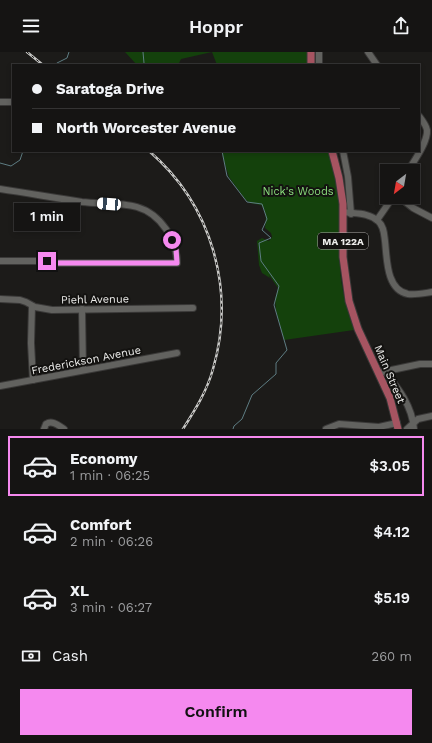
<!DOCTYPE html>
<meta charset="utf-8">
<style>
body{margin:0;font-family:"Work Sans",sans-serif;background:#222121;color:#f1f3f6;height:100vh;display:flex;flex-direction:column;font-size:15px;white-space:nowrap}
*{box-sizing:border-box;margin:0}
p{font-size:13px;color:#9d9ea0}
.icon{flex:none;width:22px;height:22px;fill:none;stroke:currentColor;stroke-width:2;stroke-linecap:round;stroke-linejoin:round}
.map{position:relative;height:377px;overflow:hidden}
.panel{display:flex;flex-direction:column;background:#151413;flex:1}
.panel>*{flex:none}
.hud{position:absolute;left:12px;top:12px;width:408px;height:88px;border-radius:0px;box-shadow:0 2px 6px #0003,0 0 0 1px #343333;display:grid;align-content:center;height:88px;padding:0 20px;background:#151413}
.needle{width:26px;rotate:211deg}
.tools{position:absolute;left:380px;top:112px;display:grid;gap:8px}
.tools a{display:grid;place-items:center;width:40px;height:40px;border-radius:0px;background:#151413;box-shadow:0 2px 6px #0003,0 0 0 1px #343333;font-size:20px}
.end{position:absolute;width:18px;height:18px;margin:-9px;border:5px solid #f589ef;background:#111;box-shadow:0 0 0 2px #111}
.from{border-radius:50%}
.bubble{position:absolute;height:28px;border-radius:0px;background:#151413;box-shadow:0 2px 6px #0003,0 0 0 1px #343333;font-size:13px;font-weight:600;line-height:28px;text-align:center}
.car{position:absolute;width:12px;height:24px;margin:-12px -6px;border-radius:5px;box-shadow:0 0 3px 1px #0007;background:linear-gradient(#fff 24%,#345 0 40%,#fff 0 76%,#345 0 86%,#fff 0)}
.hud b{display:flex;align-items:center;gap:14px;height:38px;font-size:15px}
.hud b+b{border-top:1px solid #343333}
.hud i{width:10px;height:10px;background:#f1f3f6}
ul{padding:7px 0 0;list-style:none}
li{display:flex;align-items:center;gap:12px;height:60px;margin:0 8px 6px;padding:0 12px;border:2px solid transparent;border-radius:0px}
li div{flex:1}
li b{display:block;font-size:15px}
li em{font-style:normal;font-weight:600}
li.on{border-color:#f589ef}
li>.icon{width:36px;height:36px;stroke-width:1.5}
.pay{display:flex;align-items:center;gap:10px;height:44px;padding:0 20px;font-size:15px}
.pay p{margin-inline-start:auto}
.primary-button{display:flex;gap:8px;margin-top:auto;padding:8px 20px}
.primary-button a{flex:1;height:46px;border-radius:0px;background:#f589ef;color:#111;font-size:16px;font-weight:600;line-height:46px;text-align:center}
header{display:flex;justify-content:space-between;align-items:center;height:52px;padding:0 20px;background:#151413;font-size:18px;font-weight:600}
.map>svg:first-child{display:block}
.green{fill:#14410c}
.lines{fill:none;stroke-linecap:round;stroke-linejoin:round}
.stream{stroke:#5e7d83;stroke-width:1}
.minor-casing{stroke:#3a3938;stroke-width:8}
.major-casing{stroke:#3a3938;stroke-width:9}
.minor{stroke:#62625f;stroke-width:6}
.major{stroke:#a65461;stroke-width:7}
.rail-casing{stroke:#cacac8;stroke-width:2.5}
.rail{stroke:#131210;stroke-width:1;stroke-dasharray:3;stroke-linecap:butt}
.route{stroke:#f589ef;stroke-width:5}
.labels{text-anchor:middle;stroke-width:4;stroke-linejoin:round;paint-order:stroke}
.shield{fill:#131210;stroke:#acaba9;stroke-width:1}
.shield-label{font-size:10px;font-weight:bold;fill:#ededeb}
.park-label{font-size:11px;fill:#8ce07e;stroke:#131210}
.street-label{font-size:11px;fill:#ededeb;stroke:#131210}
</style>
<header><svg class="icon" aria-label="menu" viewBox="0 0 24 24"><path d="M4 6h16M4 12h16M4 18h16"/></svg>Hoppr<svg class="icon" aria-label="share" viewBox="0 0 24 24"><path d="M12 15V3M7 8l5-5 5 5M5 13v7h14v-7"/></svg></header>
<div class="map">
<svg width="432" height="377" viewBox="0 0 432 377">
<rect width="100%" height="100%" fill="#1c1b19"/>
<g class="green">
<path d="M125,0h183v13h-91l-5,-13 -31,7 -3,6h-41z"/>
<path d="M221,99h108c4,19 9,38 11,57 1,20 -1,39 0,59 1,22 7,42 14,63l-70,10 -8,-30 -1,-11 3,-11 -9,-13 1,3 -8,-5 -3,-8 -2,-24 5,-3 7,3 3,-4 -1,-4 -6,-5c1,-9 2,-16 -4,-23l-11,-2 -5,-4 -16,-22z"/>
</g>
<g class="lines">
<g class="stream">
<path d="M143,0l1,11 1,2"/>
<path d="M57,11l10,-5 2,-6"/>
<path d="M222,99l5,25 20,26 15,2 5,15 -5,11 9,8 -12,5 2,18 18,25 -5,19 13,45 -11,13v11l-24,21 -10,24 -8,7 -1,3"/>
<path d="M0,111l11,3 9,-6 3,-9"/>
</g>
<g class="minor-casing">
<g id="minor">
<path d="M319,0v13"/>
<path d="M368,0l9,13"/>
<path d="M0,50h13"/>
<path d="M343,99l5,26 3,37"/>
<path d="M408,119c6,-10 20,-29 19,-41 -1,-5 -5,-10 -8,-14"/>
<path d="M0,137c27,4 55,9 82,13 17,2 39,0 55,5 24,7 40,33 40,56h-121l-9,-2h-47"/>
<path d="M399,145l14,11 19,10"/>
<path d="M343,160c12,2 25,0 35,9 6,5 6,13 7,20 2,17 1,49 23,53 7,1 17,-1 24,-2"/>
<path d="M377,168l16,-23"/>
<path d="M0,247l20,1 6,2 9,5 17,3 141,-2"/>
<path d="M32,254l-1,37 2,37"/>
<path d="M82,257l1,61"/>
<path d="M382,320l38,-8h12"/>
<path d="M385,320c14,17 27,34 29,57"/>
<path d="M0,334l177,-33"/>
<path d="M44,377l2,-5c6,-4 12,1 18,5"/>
<path d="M326,377l13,-5 40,3 18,-4"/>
<path d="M407,377l11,-10 14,-3"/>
</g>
</g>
<g class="major-casing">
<g id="major">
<path d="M311,13v-13"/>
<path d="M332,99l7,27 4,26v53l6,44 9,28 32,69 8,31"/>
</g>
</g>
<use href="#minor" class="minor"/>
<use href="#major" class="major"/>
<g class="rail-casing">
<g id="rail">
<path d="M27,0l16,13"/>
<path d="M149,99c63,54 87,139 64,218 -6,22 -18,41 -30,60"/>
</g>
</g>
<use href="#rail" class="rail"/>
</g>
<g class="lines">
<path class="route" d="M47,209l9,2h121l-1,-15 -4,-8"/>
</g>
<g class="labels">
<rect class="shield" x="318" y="181" width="50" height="16" rx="3"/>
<g class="shield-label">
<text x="343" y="193">MA 122A</text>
</g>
<g class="park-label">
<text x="298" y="143">Nick's Woods</text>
</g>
<g class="street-label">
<text transform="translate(95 247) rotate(-1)" y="4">Piehl Avenue</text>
<text transform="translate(86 308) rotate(-11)" y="4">Frederickson Avenue</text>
<text transform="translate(390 322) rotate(67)" y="4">Main Street</text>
</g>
</g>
</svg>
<div class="tools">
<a><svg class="needle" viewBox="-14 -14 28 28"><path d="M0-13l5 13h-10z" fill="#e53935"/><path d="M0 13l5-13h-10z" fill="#9d9ea0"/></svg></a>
</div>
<i class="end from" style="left:172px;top:188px"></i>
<i class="end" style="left:47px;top:209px"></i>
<div class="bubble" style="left:14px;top:151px;width:66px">1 min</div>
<i class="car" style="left:109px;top:152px;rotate:274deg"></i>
<div class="hud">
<b><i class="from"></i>Saratoga Drive</b>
<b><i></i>North Worcester Avenue</b>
</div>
</div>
<section class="panel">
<ul>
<li class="on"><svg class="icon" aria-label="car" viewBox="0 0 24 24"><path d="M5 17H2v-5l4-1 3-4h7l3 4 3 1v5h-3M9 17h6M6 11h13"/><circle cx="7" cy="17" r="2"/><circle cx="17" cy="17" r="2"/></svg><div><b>Economy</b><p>1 min · 06:25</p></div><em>$3.05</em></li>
<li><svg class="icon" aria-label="car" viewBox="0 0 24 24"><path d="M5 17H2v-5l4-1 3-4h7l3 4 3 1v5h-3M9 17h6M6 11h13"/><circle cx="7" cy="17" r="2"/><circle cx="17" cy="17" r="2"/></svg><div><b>Comfort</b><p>2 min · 06:26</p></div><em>$4.12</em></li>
<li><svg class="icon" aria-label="car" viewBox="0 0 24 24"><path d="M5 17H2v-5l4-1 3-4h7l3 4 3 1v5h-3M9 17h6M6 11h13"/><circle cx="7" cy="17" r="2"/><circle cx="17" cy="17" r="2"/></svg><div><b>XL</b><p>3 min · 06:27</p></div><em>$5.19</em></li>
</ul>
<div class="pay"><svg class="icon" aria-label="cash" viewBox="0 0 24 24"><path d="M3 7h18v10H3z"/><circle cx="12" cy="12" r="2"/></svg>Cash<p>260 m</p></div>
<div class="primary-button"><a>Confirm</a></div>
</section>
